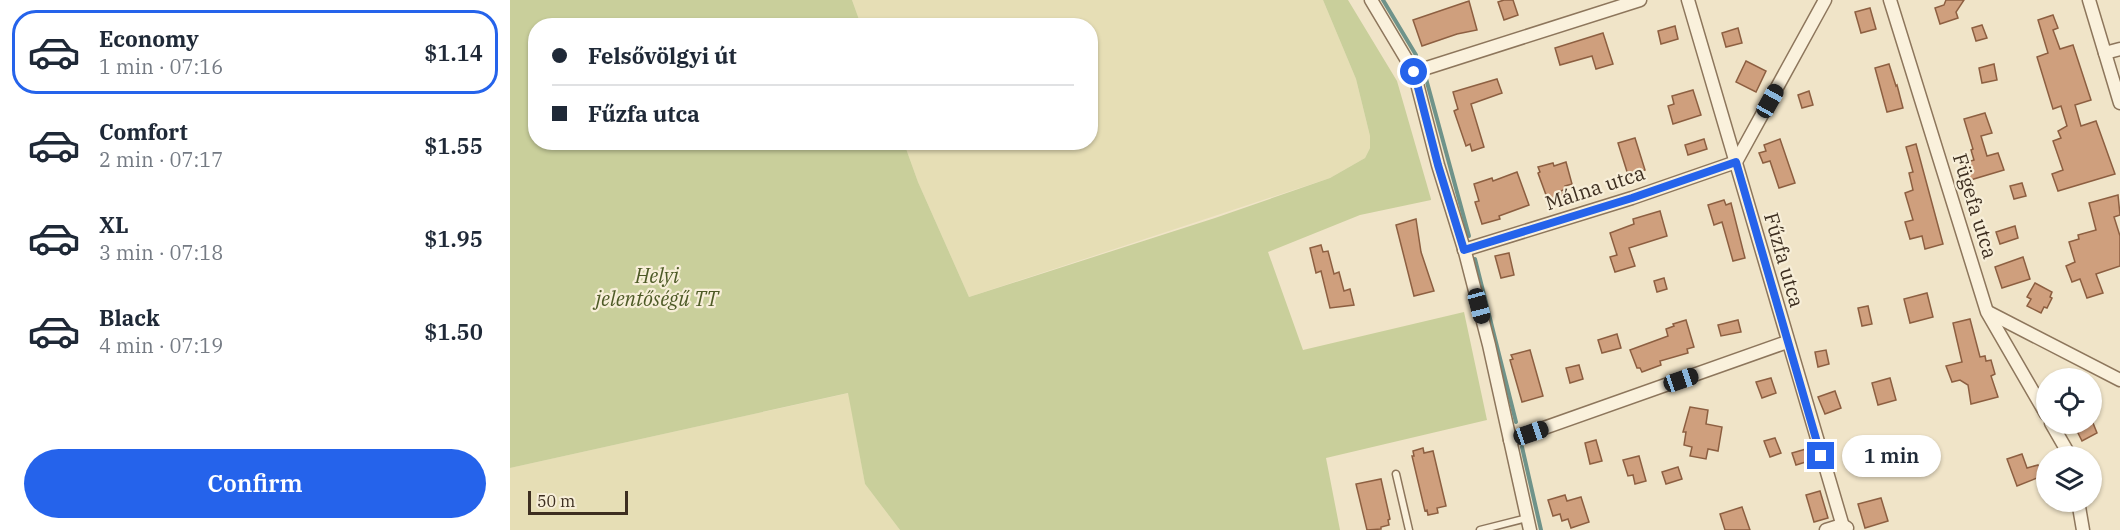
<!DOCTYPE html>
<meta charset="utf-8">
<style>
body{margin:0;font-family:"IBM Plex Serif",serif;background:#f6f6f7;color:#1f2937;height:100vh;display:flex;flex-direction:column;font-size:22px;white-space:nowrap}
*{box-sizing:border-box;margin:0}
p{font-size:20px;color:#747a83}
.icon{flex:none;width:33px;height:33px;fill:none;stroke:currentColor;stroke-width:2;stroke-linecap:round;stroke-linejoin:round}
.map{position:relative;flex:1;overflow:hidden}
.sheet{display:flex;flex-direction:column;background:#fff;width:510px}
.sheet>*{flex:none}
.top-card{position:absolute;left:18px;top:18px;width:570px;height:132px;border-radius:24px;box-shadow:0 2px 4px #0004;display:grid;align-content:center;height:132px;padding:0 24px;background:#fff}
.buttons{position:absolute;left:1526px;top:368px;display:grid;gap:12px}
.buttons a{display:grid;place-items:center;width:66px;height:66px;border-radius:50%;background:#fff;box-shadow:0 2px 4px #0004;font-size:30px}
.scale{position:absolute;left:18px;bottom:15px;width:100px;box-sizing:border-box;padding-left:6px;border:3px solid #3d2e20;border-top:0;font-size:16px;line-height:21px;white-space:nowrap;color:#3d2e20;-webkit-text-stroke:4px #f7eed8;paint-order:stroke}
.end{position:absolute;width:27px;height:27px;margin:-14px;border:8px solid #2563eb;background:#fff;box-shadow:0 0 0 3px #fff}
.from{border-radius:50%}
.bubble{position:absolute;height:42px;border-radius:21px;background:#fff;box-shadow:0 2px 4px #0004;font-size:20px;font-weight:600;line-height:42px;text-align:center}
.car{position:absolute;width:18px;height:36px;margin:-18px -9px;border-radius:8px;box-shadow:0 0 4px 2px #0007;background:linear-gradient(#222 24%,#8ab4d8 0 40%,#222 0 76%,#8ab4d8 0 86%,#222 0)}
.top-card b{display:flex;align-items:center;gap:21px;height:57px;font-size:22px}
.top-card b+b{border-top:2px solid #e0e1e3}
.top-card i{width:15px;height:15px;background:#1f2937}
ul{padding:10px 0 0;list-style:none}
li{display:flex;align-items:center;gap:18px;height:84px;margin:0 12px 9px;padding:0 12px;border:3px solid transparent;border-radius:24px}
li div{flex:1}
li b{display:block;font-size:22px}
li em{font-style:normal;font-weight:600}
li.active{border-color:#2563eb}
li>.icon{width:54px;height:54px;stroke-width:1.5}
.cta{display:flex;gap:12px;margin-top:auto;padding:12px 24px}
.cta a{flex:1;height:69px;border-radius:36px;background:#2563eb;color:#fff;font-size:24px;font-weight:600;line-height:69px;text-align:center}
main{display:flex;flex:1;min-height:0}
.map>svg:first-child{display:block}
.farmland{fill:#e6deb5}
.green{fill:#c9cf9b}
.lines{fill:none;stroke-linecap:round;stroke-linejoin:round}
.stream{stroke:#6f938a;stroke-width:4}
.building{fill:#cf9f7d;stroke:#8d5f41;stroke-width:1.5}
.service-casing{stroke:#8d765c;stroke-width:9}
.minor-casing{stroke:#8d765c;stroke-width:15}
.service{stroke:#faf1dc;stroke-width:6}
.minor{stroke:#faf1dc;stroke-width:12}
.route{stroke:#2563eb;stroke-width:8}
.labels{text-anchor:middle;stroke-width:4.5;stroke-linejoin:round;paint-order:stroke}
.street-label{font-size:20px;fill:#3d2e20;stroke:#f7eed8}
.park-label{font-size:20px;font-style:italic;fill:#4d5a26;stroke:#f7eed8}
</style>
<main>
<section class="sheet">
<ul>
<li class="active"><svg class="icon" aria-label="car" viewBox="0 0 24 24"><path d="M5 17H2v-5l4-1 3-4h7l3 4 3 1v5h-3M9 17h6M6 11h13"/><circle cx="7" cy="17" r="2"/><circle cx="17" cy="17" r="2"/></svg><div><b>Economy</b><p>1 min · 07:16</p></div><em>$1.14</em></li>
<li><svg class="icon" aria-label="car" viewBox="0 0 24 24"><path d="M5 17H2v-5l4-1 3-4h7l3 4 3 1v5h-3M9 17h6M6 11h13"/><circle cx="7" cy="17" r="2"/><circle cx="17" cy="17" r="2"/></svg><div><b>Comfort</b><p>2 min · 07:17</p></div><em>$1.55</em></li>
<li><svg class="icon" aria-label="car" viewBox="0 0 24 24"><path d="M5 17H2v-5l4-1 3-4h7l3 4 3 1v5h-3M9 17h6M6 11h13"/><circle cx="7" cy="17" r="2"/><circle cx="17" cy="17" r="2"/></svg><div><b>XL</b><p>3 min · 07:18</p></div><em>$1.95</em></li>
<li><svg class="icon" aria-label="car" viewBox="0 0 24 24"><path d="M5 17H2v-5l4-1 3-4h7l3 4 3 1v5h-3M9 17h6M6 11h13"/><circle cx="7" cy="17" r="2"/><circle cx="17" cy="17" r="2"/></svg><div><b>Black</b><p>4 min · 07:19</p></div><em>$1.50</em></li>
</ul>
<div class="cta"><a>Confirm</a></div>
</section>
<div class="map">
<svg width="1610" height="530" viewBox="0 0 1610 530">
<rect width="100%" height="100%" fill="#f0e4c8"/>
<g class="farmland">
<path d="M342,0h471l33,79 14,57v12l-5,10 -35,20 -361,119 -51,-115 -14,-39 186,-1v-116l-229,-1z"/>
<path d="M339,393l16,91 35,46h-390v-62z"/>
</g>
<path class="green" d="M0,0h342l9,25 -325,1v116l368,1 14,39 51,115 246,-79 115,-40 35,-20 5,-10v-12l-14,-57 -33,-79h25l49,81 34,118v1l-71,15 -92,37 35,98 161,-38 23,108 -161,38 14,72h-440l-35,-46 -17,-91 -338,75z"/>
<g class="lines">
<g class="stream">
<path d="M873,0l33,55"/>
<path d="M915,75l44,161"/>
<path d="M965,259l41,163"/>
<path d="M1012,447l19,83"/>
</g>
</g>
<g class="building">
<path d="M994,0h9l5,15 -14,5 -6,-18z"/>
<path d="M1436,0h18l-8,12 2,6 -18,6 -5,-16 9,-3z"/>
<path d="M959,1l8,29 -20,4 -35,12 -9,-26z"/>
<path d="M1360,8l6,21 -15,4 -6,-21z"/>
<path d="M1543,15l5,13 -5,2 7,19 13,-4 18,55 -16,5 6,21 15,-5 19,53 -57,17 -6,-17 11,-4 -10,-29 8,-3 -3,-7 9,-5 -6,-20 -8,3 -16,-52 11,-4 -10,-33z"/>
<path d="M1472,25l5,13 -11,3 -4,-13z"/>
<path d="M1165,26l3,13 -17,5 -3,-13z"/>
<path d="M1228,28l4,15 -16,4 -4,-14z"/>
<path d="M1093,33l10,31 -17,5 -4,-13 -32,9 -5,-17z"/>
<path d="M1236,61l20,10 -10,21 -20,-10z"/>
<path d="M1379,64l7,22 1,-1 6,23 -16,4 -12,-44z"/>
<path d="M1484,64l3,16 -15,3 -3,-15z"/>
<path d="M987,79l5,14 -31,11 13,43 -12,4 -2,-7 -4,2 -12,-35 4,-2 -5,-17z"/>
<path d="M1183,90l8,25 -28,9 -5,-18 6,-2 -2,-8z"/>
<path d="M1299,91l4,14 -11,3 -4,-13z"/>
<path d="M1475,113l7,20 -11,3 6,20 11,-3 6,17 -37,11 -6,-17 13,-4 -3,-10 2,-1 -9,-30z"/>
<path d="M1125,138l10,32 -7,2 1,3 -10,3 -11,-35z"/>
<path d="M1194,139l3,10 -19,6 -3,-10z"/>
<path d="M1270,139l15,44 -16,5 -9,-27 -7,2 -4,-10 7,-2 -2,-6z"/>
<path d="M1406,144l27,100 -18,5 -3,-13 -12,3 -5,-17 8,-2 -8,-27 8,-3 -4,-17 4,-1 -7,-25z"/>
<path d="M1056,162l6,22 -7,2 1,3 -5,2 3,8 -15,4 -11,-30 2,-1 -2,-5 15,-4 1,3z"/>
<path d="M1007,172l12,33 -30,11 1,3 -18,5 -7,-22 4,-1 -5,-17 18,-6 1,3z"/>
<path d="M1512,183l4,13 -12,3 -4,-13z"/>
<path d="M1608,195l2,20 -6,2 6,19v30l-24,8 7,19 -16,5 -7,-19 -8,3 -6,-16 9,-4 -6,-20 10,-3 -1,-4 18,-5 -7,-27z"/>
<path d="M1214,200l2,5 5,-2 14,55 -12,3 -11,-39 -8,3 -6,-20z"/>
<path d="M1150,211l7,25 -38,12 6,18 -20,6 -5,-15 7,-2 -7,-22 24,-9 -1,-5z"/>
<path d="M906,219l5,33 13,39 -20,5 -18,-71z"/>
<path d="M1505,226l3,12 -18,6 -4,-12z"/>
<path d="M811,245l2,7 5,-1 6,23 5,-2 5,19 6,-2 4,16 -24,3 -9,-37 -5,2 -6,-25z"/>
<path d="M999,253l5,22 -13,3 -6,-22z"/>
<path d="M1513,257l7,22 -28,9 -7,-21z"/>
<path d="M1154,278l3,11 -10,3 -3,-11z"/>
<path d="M1525,283l17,9 -2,5 2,1 -5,10 -3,-1 -3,6 -14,-7 4,-7 -4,-2z"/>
<path d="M1417,293l6,24 -23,6 -6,-24z"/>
<path d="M1358,306l4,18 -10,2 -4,-18z"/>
<path d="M1460,319l10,38 5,-1 1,5 5,-1 4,14 -4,2 7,21 -27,7 -3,-19 -8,-5 -8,2 -6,-16 16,-4 -9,-39z"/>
<path d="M1176,320l8,27 -7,2 1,4 -28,8 1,4 -19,7 -2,-4h-3l-7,-18 38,-14 -2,-7 8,-3 -1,-2z"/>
<path d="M1228,320l3,12 -20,4 -3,-11z"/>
<path d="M1107,334l4,14 -19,5 -4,-13z"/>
<path d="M1020,350l13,46 -21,6 -12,-42 3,-1 -2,-4z"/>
<path d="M1316,350l3,14 -11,3 -3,-15z"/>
<path d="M1069,365l4,14 -13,4 -4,-15z"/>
<path d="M1261,378l5,15 -14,5 -6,-16z"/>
<path d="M1380,378l6,22 -18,5 -6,-22z"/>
<path d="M1325,391l6,17 -16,6 -7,-17z"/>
<path d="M1180,407l18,3 -2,14 16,3 -4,24 -10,-2 -2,10 -16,-3 2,-9 -8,-2 2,-13h-3z"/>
<path d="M1563,423h20l4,10 -15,8z"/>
<path d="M1265,438l6,15 -11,4 -6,-16z"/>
<path d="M1086,440l6,21 -12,3 -5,-21z"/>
<path d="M913,448l1,5 9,-2 13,55 -9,2 1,5 -10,2 -1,-5 -2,1 -13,-55h2l-1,-5z"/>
<path d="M1296,449l3,12 -13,4 -4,-12z"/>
<path d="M1512,454l5,14 11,-3 4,11 -25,10 -10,-27z"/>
<path d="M1129,456l7,25 -11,3 -2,-9 -5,1 -5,-16z"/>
<path d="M1168,467l4,12 -16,5 -4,-12z"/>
<path d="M871,479l9,40 -2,1 1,5 -8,2v2l-14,1 -11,-46z"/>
<path d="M1310,491l8,27 -14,4 -8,-27z"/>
<path d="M1055,495l2,6 14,-4 8,25 -18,6 -3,-9 -6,2 -2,-7 -7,2 -5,-16z"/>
<path d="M1371,498l7,23 -23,7 -7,-24z"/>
<path d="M1232,507l8,23h-25l-5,-16z"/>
</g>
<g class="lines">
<g class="service-casing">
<g id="service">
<path d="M886,474l13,56"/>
<path d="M970,530l47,-12"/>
</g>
</g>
<g class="minor-casing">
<g id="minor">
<path d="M861,0l43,72 24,93 27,87 24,93 41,185"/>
<path d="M1178,0l156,530"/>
<path d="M1380,0l97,312 59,102"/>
<path d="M1579,0l31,103"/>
<path d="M1595,53l15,-4"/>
<path d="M904,72l226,-72"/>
<path d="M954,250l168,-52 104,-36 89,-162"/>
<path d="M1478,312l132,68"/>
<path d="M1541,423l19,33"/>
<path d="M1000,440l277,-98"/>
<path d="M1568,501l5,29"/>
<path d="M1316,530l16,-5 5,3"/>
</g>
</g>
<use href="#service" class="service"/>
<use href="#minor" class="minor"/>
</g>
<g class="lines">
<path class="route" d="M904,72l24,93 26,85 168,-52 104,-36 85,294"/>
</g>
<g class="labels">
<g class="street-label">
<text transform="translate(1085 188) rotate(-18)" y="7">Málna utca</text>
<text transform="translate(1465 206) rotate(73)" y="7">Fügefa utca</text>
<text transform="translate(1274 260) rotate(74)" y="7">Fűzfa utca</text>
</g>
<g class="park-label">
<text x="147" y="283">Helyi<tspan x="147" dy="23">jelentőségű TT</tspan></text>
</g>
</g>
</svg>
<div class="buttons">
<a><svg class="icon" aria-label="locate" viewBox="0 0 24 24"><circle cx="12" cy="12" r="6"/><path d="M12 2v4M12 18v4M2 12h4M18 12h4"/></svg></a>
<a><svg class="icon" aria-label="layers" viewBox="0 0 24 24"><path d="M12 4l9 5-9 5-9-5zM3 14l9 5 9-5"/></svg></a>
</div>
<div class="scale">50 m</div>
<i class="end from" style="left:904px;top:72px"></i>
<i class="end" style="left:1311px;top:456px"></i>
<div class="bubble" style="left:1332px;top:435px;width:99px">1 min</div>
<i class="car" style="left:1260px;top:101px;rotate:29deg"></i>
<i class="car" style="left:969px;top:306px;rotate:165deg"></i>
<i class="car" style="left:1171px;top:380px;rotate:71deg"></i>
<i class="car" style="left:1021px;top:433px;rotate:71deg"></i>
<div class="top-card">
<b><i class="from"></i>Felsővölgyi út</b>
<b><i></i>Fűzfa utca</b>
</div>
</div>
</main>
